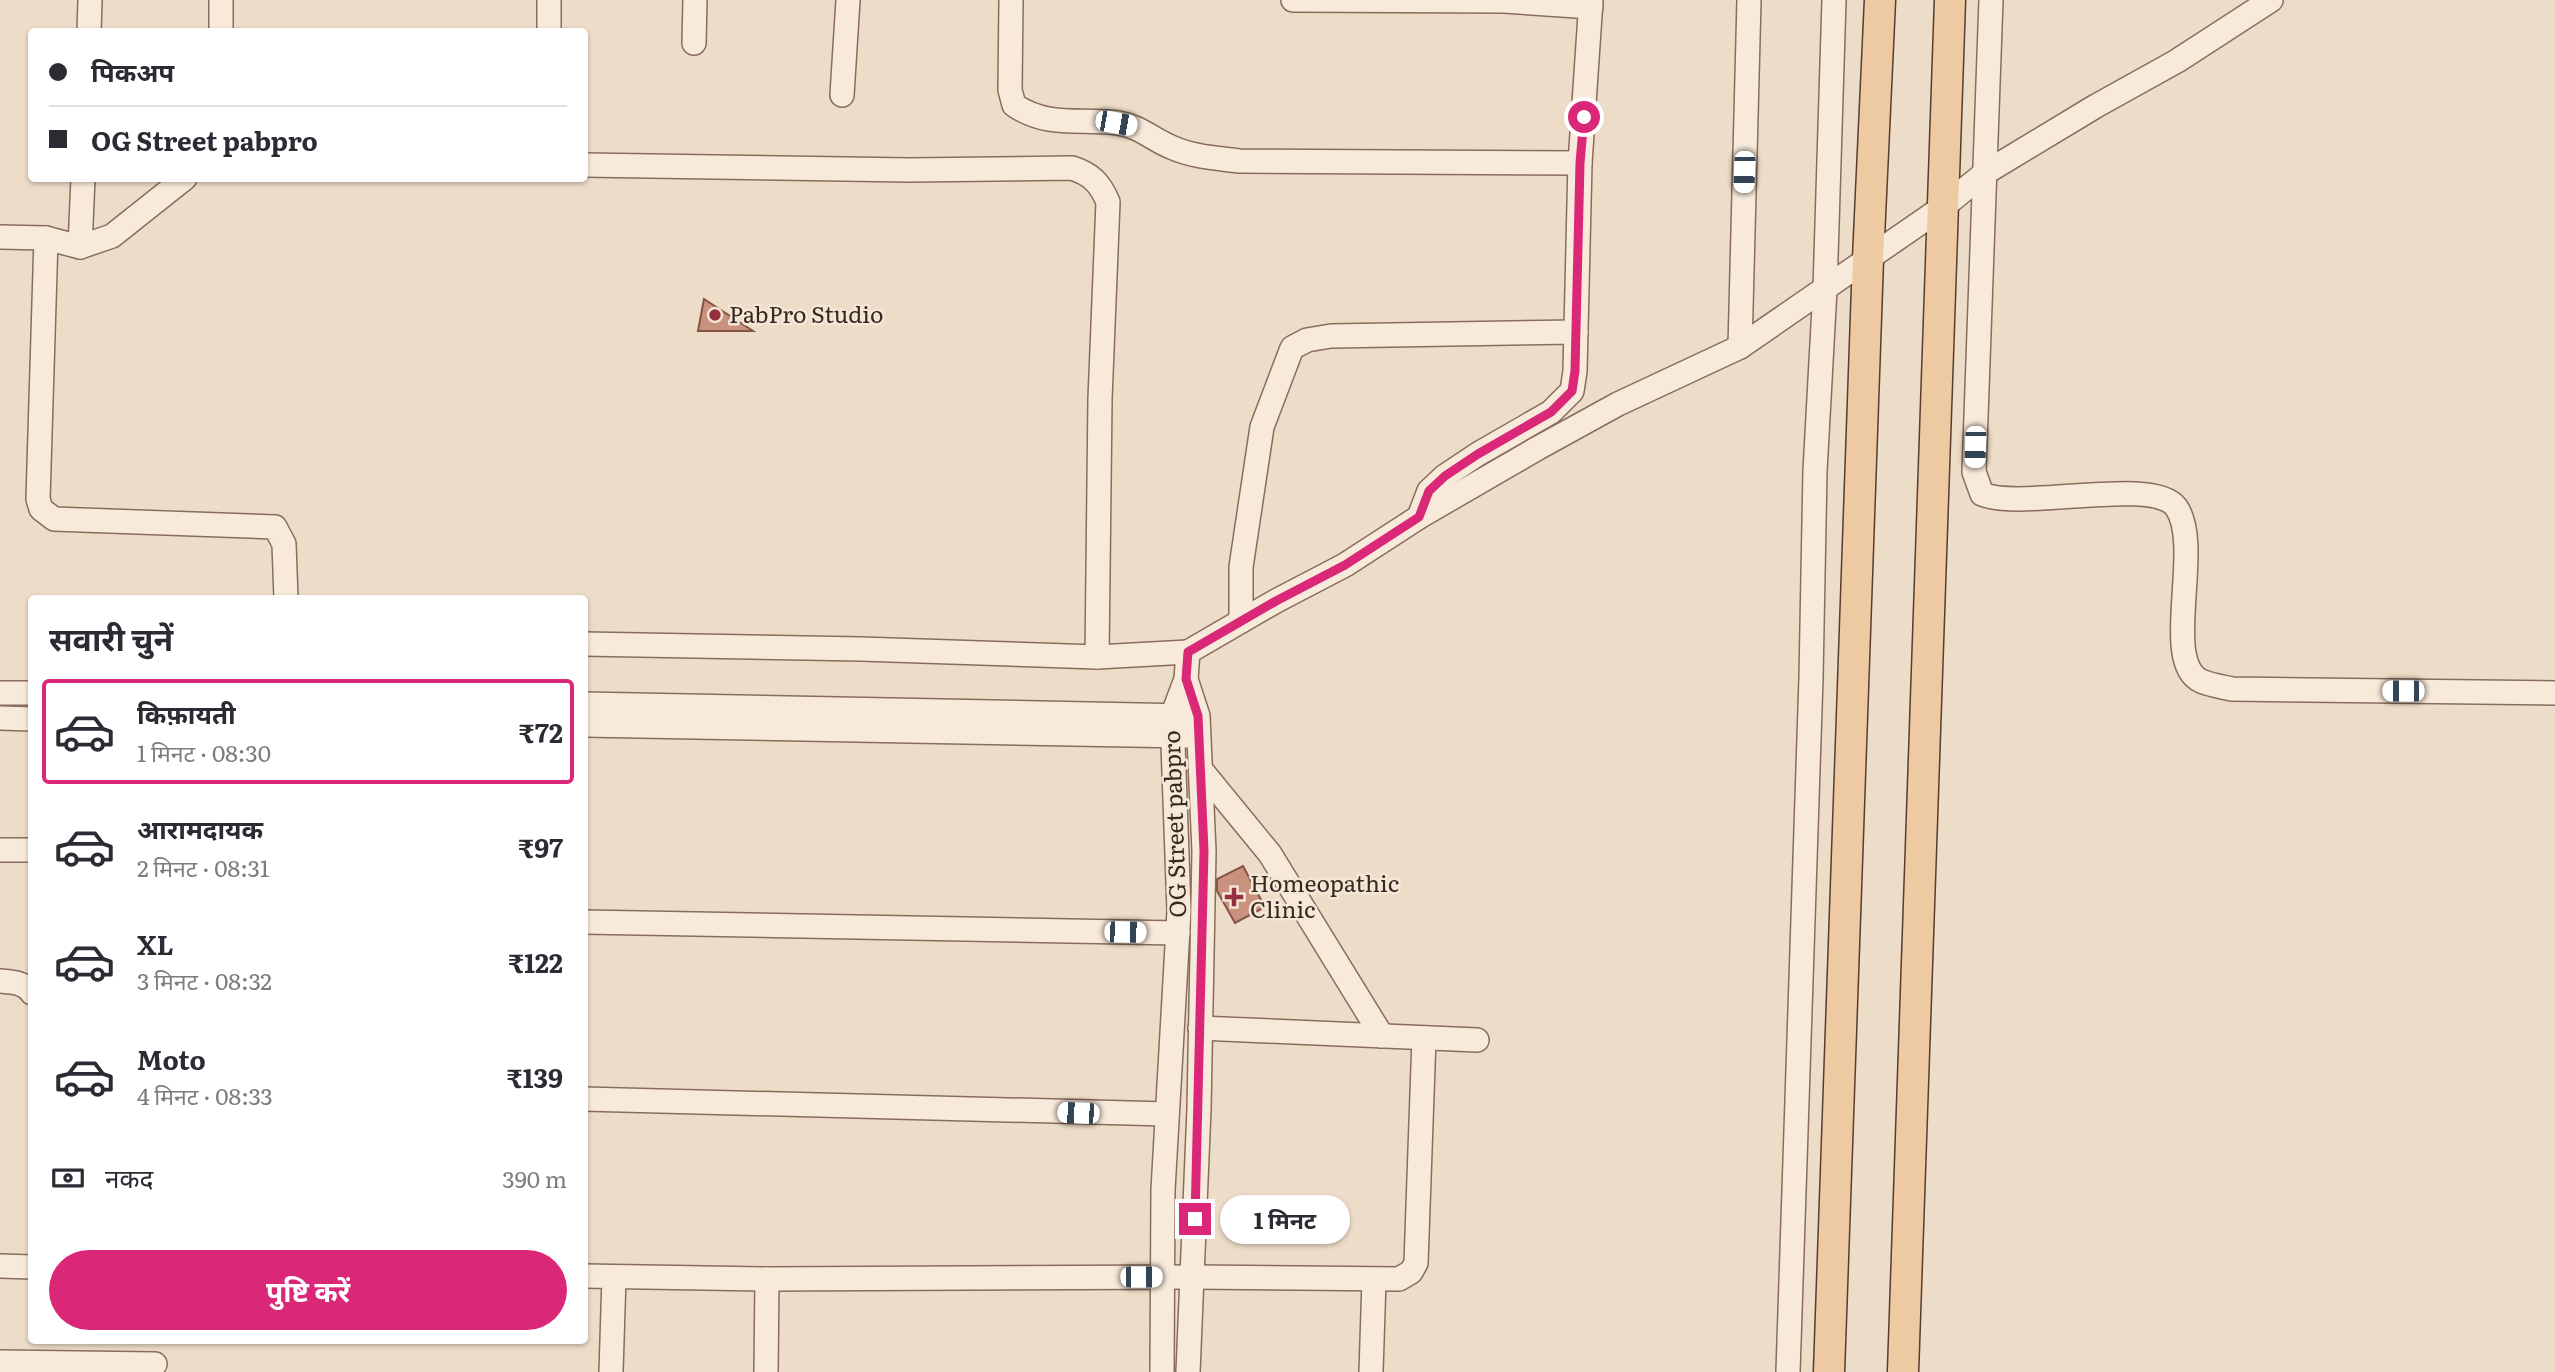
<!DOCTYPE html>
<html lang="hi">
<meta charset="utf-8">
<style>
body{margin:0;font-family:Literata,"Noto Sans Devanagari",serif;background:#f2f2f3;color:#2b2b33;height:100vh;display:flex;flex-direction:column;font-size:26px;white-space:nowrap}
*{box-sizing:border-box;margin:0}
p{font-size:23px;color:#7c7c81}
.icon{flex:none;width:38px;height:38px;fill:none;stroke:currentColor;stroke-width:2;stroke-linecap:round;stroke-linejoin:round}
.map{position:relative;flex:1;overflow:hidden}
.side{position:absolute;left:28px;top:595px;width:560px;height:749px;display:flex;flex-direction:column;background:#fff;border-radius:7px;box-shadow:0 2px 5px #0004}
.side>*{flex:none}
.guide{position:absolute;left:28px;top:28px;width:560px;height:154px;border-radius:7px;box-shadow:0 2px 5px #0004;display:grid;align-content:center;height:154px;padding:0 21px;background:#fff}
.end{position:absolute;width:32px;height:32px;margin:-16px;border:9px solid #db2777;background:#fff;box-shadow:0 0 0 4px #fff}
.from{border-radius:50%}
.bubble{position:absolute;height:49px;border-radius:24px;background:#fff;box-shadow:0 2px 5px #0004;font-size:23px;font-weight:700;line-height:49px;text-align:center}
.car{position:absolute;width:21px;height:42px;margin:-21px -10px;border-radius:9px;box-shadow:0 0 5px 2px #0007;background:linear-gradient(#fff 24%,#345 0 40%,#fff 0 76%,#345 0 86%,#fff 0)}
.guide b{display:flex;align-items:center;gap:24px;height:66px;font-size:26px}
.guide b+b{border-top:2px solid #e1e1e2}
.guide i{width:18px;height:18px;background:#2b2b33}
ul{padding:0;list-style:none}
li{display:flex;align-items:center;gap:21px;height:105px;margin:0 14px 10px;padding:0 7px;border:4px solid transparent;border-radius:7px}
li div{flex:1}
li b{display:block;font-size:26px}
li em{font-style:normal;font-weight:700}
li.on{border-color:#db2777}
li>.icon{width:63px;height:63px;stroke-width:1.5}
h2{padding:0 21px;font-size:32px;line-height:84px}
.pay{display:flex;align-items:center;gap:18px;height:77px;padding:0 21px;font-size:26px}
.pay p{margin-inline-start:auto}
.primary-button{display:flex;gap:14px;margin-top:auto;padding:14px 21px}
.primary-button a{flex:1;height:80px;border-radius:42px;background:#db2777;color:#fff;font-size:28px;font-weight:700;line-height:80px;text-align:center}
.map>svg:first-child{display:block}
.building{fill:#c9927f;stroke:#865444;stroke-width:2}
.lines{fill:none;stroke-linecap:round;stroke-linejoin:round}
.minor-casing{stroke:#886d5d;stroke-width:26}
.major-casing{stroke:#563c31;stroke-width:33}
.minor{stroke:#f8eadb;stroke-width:23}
.major{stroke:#eecaa2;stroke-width:30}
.route{stroke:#db2777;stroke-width:9}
.poi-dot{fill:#953041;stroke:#f5e7d7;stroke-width:2.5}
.labels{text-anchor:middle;stroke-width:5;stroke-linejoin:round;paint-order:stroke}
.poi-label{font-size:23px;fill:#392820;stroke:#f5e7d7;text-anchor:start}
.street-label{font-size:23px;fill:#392820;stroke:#f5e7d7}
</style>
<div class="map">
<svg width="2555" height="1372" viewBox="0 0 2555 1372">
<rect width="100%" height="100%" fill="#eddcc8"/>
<g class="building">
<path d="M704,299l49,32h-55z"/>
<path d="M1243,866l22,41 -30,16 -18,-32v-12z"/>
</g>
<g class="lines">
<g class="minor-casing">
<g id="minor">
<path d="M221,0v32"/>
<path d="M1011,0l-1,90 4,15c34,23 65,13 104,18 21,3 34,16 53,24 22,10 45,11 68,14l341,2"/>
<path d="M1293,0l211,1 87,6"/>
<path d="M1991,0l-17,472 8,22c39,17 171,-18 194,13 28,39 -16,155 25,174 9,4 22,6 31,8l323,4"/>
<path d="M89,32l1,-32"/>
<path d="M549,32v-32"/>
<path d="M694,43l1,-43"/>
<path d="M842,95l6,-95"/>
<path d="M584,165l326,5 162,-2c19,6 28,15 36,34l-8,197 -3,258"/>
<path d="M0,237l46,1 -8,261 3,10 13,10 221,8 9,17 2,54"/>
<path d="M46,238l34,9 3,-69"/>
<path d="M80,247l32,-11 73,-58"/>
<path d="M1740,347l9,-347"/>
<path d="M1419,517l10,-26 16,-15 33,-22 73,-42 21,-21 3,-20 5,-208 11,-163"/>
<path d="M1241,621v-54l21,-140 30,-79 15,-8 24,-4 245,-4"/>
<path d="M584,644l277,5 236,8 91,-5"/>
<path d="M1186,679l12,37 6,135 -5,258 -11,263"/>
<path d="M0,693h32"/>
<path d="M584,704l604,12"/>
<path d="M0,718l32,1"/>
<path d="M584,725l603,11"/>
<path d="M1202,771l68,83 112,182"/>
<path d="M0,850h32"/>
<path d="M584,922l594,11"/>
<path d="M0,981c12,1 24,1 32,12"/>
<path d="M1200,1028l277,12"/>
<path d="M584,1099l583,15"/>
<path d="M0,1266l32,1"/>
<path d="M584,1276l183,3 426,-2 206,2 12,-7 5,-9 8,-225"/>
<path d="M0,1362l155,2"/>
<path d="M611,1372l3,-95"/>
<path d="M766,1372l1,-93"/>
<path d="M1162,1372l1,-182 16,-279 -7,-195 14,-37 2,-27 88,-51 69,-36 74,-48 119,-69 80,-44 122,-57 203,-140 42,-34 111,-67 81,-45 94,-61"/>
<path d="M1371,1372l3,-92"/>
<path d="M1788,1372l23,-694 4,-207 10,-182 9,-289"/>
</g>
</g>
<g class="major-casing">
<g id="major">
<path d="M1829,1372l39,-1113 12,-259"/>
<path d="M1903,1372l47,-1372"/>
</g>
</g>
<use href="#minor" class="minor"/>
<use href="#major" class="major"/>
</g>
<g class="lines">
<path class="route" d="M1195,1219l9,-368 -6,-135 -12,-37 2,-27 88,-51 69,-36 74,-48 10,-26 16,-15 33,-22 73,-42 21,-21 3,-20 5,-208 4,-46"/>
</g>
<g class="poi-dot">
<circle cx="715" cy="315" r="7"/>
<path d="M1230.5 886.5h7v7h7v7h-7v7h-7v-7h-7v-7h7z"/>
</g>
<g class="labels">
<g class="poi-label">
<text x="729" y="323">PabPro Studio</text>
<text x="1250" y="892">Homeopathic<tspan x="1250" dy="26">Clinic</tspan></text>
</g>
<g class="street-label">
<text transform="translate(1175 824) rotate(-92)" y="8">OG Street pabpro</text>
</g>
</g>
</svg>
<i class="end from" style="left:1584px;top:117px"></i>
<i class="end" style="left:1195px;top:1219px"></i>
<div class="bubble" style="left:1220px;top:1195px;width:130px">1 मिनट</div>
<i class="car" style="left:1116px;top:123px;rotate:100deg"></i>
<i class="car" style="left:1744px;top:172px;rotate:182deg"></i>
<i class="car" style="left:1975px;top:447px;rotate:182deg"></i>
<i class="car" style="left:2403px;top:691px;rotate:270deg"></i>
<i class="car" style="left:1125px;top:932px;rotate:91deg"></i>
<i class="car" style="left:1078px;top:1113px;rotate:272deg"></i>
<i class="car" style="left:1141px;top:1277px;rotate:90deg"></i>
<div class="guide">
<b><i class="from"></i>पिकअप</b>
<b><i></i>OG Street pabpro</b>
</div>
<section class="side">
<h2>सवारी चुनें</h2>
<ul>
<li class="on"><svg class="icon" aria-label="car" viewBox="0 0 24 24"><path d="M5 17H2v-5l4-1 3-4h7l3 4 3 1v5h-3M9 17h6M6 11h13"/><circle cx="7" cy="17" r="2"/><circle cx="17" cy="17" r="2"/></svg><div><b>किफ़ायती</b><p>1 मिनट · 08:30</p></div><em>₹72</em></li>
<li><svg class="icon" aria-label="car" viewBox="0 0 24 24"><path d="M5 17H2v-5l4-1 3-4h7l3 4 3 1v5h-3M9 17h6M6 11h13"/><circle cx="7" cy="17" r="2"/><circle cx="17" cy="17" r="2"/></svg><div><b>आरामदायक</b><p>2 मिनट · 08:31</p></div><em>₹97</em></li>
<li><svg class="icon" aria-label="car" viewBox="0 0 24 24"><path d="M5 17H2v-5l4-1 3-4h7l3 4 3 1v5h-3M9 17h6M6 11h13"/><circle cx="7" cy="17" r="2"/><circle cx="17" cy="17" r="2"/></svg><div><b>XL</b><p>3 मिनट · 08:32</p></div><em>₹122</em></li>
<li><svg class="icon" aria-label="car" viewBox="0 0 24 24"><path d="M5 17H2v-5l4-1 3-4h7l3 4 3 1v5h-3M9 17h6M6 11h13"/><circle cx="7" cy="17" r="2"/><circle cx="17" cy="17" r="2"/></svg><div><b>Moto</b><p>4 मिनट · 08:33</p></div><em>₹139</em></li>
</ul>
<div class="pay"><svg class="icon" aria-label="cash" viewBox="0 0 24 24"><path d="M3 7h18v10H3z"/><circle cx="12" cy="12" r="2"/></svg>नकद<p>390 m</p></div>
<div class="primary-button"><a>पुष्टि करें</a></div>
</section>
</div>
